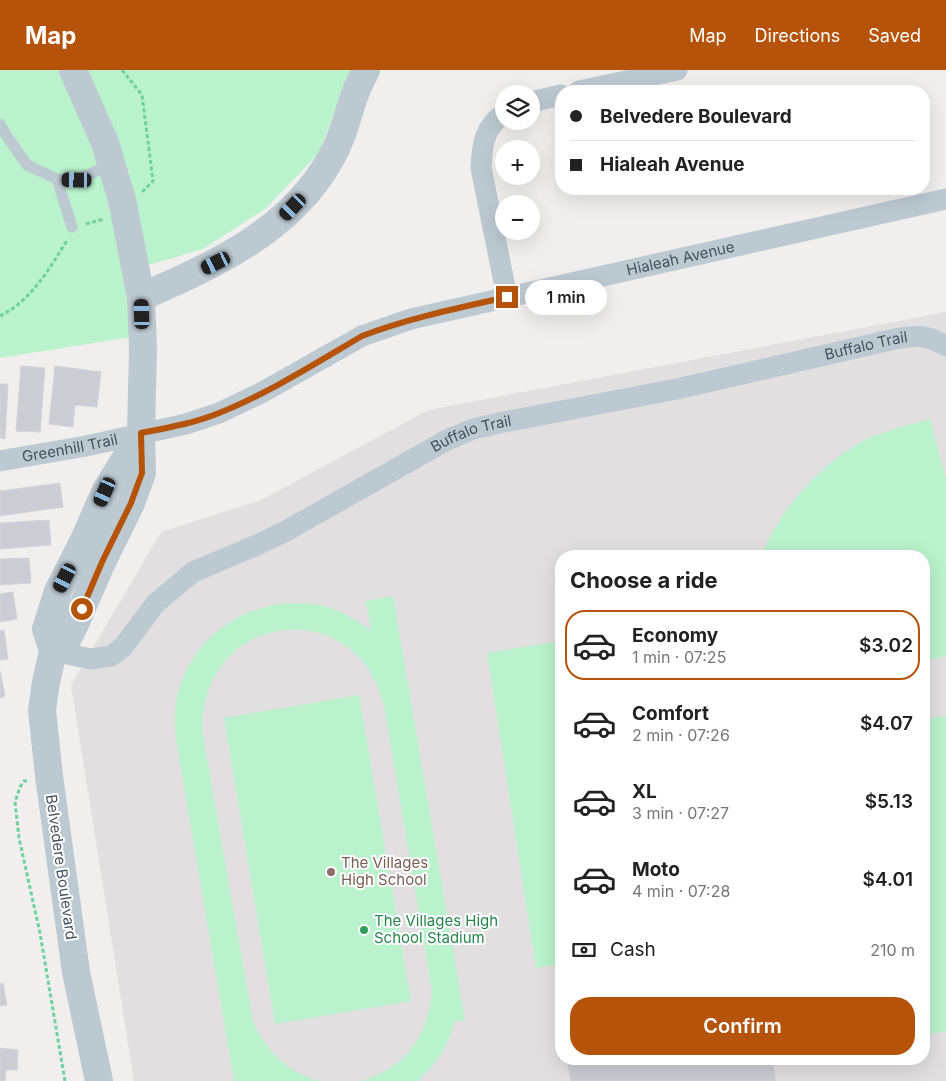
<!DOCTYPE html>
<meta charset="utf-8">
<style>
body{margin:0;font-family:Inter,sans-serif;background:#f6f6f6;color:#222;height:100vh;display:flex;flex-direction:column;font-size:19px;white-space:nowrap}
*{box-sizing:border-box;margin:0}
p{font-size:16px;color:#767676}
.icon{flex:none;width:28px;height:28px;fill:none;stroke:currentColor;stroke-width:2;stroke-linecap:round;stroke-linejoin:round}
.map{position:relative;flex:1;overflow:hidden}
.sheet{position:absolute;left:555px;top:480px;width:375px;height:515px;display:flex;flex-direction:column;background:#fff;border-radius:20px;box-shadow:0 5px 20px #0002}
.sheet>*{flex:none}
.top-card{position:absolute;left:555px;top:15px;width:375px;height:110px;border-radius:20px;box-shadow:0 5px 20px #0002;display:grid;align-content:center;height:110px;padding:0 15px;background:#fff}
.buttons{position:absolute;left:495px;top:15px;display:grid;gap:10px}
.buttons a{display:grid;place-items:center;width:45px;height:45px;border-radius:50%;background:#fff;box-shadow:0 5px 20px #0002;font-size:25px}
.end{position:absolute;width:22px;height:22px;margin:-11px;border:6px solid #b45309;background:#fff;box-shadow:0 0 0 2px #fff}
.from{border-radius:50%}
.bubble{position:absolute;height:35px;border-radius:18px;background:#fff;box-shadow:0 5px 20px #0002;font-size:16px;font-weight:600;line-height:35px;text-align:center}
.car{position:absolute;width:15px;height:30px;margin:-15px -8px;border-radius:6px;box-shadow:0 0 4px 1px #0007;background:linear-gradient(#222 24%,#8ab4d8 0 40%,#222 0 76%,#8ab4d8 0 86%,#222 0)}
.top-card b{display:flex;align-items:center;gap:18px;height:48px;font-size:19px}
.top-card b+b{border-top:1px solid #e0e0e0}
.top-card i{width:12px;height:12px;background:#222}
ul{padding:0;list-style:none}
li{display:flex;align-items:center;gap:15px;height:70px;margin:0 10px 8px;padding:0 5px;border:2px solid transparent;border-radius:20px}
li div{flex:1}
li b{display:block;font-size:19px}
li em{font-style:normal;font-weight:600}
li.selected{border-color:#b45309}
li>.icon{width:45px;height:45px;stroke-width:1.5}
h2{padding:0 15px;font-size:22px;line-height:60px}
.pay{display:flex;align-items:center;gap:12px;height:55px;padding:0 15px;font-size:19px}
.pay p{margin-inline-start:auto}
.button{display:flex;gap:10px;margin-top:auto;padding:10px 15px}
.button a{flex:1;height:58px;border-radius:20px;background:#b45309;color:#fff;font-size:20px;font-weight:600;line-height:58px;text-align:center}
header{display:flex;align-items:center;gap:30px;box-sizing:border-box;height:70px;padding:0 25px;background:#b45309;color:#fff}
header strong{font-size:24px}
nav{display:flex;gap:28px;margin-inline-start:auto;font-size:18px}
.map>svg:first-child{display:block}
.education{fill:#e2dfe0;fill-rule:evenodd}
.green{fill:#b9f2cc}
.building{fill:#cacdd3;stroke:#d1d4da}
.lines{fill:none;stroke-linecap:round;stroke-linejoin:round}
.path{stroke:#6ed29d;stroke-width:3;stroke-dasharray:4 2.5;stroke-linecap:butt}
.service{stroke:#bdc9d1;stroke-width:11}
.minor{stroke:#bdc9d1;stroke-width:21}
.tertiary{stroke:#bdc9d1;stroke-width:28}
.route{stroke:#b45309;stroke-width:6}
.education-dot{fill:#8d6e63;stroke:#fff;stroke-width:2}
.leisure-dot{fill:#2e9e5b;stroke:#fff;stroke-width:2}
.labels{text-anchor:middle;stroke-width:4;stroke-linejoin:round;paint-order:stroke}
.street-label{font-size:15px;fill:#45525d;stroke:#fff}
.education-label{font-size:15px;fill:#785e54;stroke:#fff;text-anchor:start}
.leisure-label{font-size:15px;fill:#27864d;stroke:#fff;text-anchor:start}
</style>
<header>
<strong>Map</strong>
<nav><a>Map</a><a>Directions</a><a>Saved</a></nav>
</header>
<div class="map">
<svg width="946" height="1011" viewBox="0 0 946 1011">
<rect width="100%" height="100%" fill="#f1eeee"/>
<path class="education" d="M946,242v769h-812l-63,-396 90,-153 100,-32 167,-90zM561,486h363v503h-363z"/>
<g class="green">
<path d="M0,0h350l-31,83 -54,56 -62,40 -47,14 -26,4 7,69 -137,22z"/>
<path d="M930,349l16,60v177l-22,5v-105h-163c18,-44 52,-84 93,-110 23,-14 51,-20 76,-27z"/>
<path d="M393,526l72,424 -10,1c-6,24 -19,44 -37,60h-58c45,-11 68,-45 72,-90l-48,-285c-28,-118 -190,-93 -181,30l50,285c13,30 35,52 67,60h-86l-58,-341c-1,-12 -2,-25 0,-38 13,-70 83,-113 152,-95 16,5 30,14 43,24l-5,-30z"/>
<path d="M561,571v323l-25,4 -49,-315z"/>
<path d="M359,625l52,306 -136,23 -51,-306z"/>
<path d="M946,646v315l-22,4v-316z"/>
</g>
<g class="building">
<path d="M21,296l24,2 -5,64 -24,-1z"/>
<path d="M55,296l46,6 -4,35 -22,-2 -2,22 -24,-3z"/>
<path d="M0,314h8l-3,55 -5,-1z"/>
<path d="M60,413l3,24 -63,9v-25z"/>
<path d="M49,450l2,25 -51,4v-26z"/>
<path d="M29,488l2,25 -31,2v-26z"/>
<path d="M13,522l4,27 -17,3v-28z"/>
<path d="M4,560l4,29 -8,1v-29z"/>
<path d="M0,601l5,25 -5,2z"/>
<path d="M3,913l4,22 -7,1v-22z"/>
<path d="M0,978l18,2 -1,20h-11l-1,11h-5z"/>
<path d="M567,989h205l4,22h-205z"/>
</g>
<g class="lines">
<g class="path">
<path d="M122,0l20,25 11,86 -11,11"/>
<path d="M86,154l18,-5"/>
<path d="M0,246c32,-16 49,-47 68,-77"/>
<path d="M27,711h-3l-4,6 -5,15 4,36 21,95 25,148"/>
</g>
<g class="service">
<path d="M0,54l6,11 21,30 30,14 20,1 34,-16"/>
<path d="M57,109l15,48"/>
</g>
<g class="minor">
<path d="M579,21l98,-21"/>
<path d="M531,32l30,-7"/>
<path d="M504,44c-20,12 -22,32 -23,54l26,129"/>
<path id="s1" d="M0,391l86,-15 100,-22 33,-11 42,-20 101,-57 49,-17 535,-120"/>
<path id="s2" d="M53,581l38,8 20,-3 12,-9 33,-44 37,-31 64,-27 29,-14 161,-91 26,-11 26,-6 178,-34 218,-50c23,-4 30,-5 51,7"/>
</g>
<g class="tertiary">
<path d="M141,227c73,-32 150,-66 190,-139 12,-20 16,-42 24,-64 3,-8 7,-16 11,-24"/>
<path d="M53,581l15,-13 7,-14 27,-62 29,-59 11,-30 -1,-40 2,-84 -2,-52 -19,-97 -17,-57 -32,-73"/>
<path d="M99,1011l-23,-109 -27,-196 -7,-66 4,-28 7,-31 -7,-22 12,-38 26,-51 21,-48 36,-59"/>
</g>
</g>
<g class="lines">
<path class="route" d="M82,539l20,-47 29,-59 11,-30 -1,-40c26,-5 54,-10 78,-20 50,-20 97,-50 143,-77 47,-18 96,-28 145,-39"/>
</g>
<circle class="education-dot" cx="331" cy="802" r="5"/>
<circle class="leisure-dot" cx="364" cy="860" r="5"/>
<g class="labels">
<g class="street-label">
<text dy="5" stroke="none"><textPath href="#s1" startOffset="715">Hialeah Avenue</textPath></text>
<text dy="5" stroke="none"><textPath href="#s2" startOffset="894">Buffalo Trail</textPath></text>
<text dy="5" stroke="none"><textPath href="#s2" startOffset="489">Buffalo Trail</textPath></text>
<text dy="5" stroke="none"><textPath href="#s1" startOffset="71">Greenhill Trail</textPath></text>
<text transform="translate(61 797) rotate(82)" y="5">Belvedere Boulevard</text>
</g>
<g class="education-label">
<text x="341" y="798">The Villages<tspan x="341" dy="17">High School</tspan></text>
</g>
<g class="leisure-label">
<text x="374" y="856">The Villages High<tspan x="374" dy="17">School Stadium</tspan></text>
</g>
</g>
</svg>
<div class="buttons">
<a><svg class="icon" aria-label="layers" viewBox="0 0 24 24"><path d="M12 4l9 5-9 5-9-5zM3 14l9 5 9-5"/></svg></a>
<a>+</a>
<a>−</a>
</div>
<i class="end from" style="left:82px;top:539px"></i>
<i class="end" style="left:507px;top:227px"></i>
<div class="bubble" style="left:525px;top:210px;width:82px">1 min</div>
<i class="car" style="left:77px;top:110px;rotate:271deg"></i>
<i class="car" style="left:293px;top:137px;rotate:224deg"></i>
<i class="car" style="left:216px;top:193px;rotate:244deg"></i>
<i class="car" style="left:142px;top:244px;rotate:358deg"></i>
<i class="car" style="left:105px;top:422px;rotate:204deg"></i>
<i class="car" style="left:65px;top:508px;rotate:207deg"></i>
<div class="top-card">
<b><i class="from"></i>Belvedere Boulevard</b>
<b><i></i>Hialeah Avenue</b>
</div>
<section class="sheet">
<h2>Choose a ride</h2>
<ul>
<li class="selected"><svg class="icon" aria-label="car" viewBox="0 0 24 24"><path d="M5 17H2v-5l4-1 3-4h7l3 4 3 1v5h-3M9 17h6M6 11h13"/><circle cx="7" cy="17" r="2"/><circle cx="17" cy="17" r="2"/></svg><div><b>Economy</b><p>1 min · 07:25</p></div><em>$3.02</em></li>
<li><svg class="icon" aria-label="car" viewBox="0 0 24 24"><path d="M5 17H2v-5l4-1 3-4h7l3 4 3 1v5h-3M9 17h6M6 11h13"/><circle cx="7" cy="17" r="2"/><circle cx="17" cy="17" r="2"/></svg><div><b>Comfort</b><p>2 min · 07:26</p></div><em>$4.07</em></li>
<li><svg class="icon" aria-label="car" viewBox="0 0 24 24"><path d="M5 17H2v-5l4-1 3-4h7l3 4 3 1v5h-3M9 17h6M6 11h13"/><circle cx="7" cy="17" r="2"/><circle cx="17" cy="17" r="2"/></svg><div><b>XL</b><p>3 min · 07:27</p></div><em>$5.13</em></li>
<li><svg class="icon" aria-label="car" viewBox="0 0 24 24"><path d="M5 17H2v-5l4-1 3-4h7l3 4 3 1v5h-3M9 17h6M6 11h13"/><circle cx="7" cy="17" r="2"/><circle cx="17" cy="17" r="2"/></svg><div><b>Moto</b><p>4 min · 07:28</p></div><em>$4.01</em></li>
</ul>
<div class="pay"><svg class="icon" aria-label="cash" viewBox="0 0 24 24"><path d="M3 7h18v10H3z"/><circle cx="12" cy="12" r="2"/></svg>Cash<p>210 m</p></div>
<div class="button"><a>Confirm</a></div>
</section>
</div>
